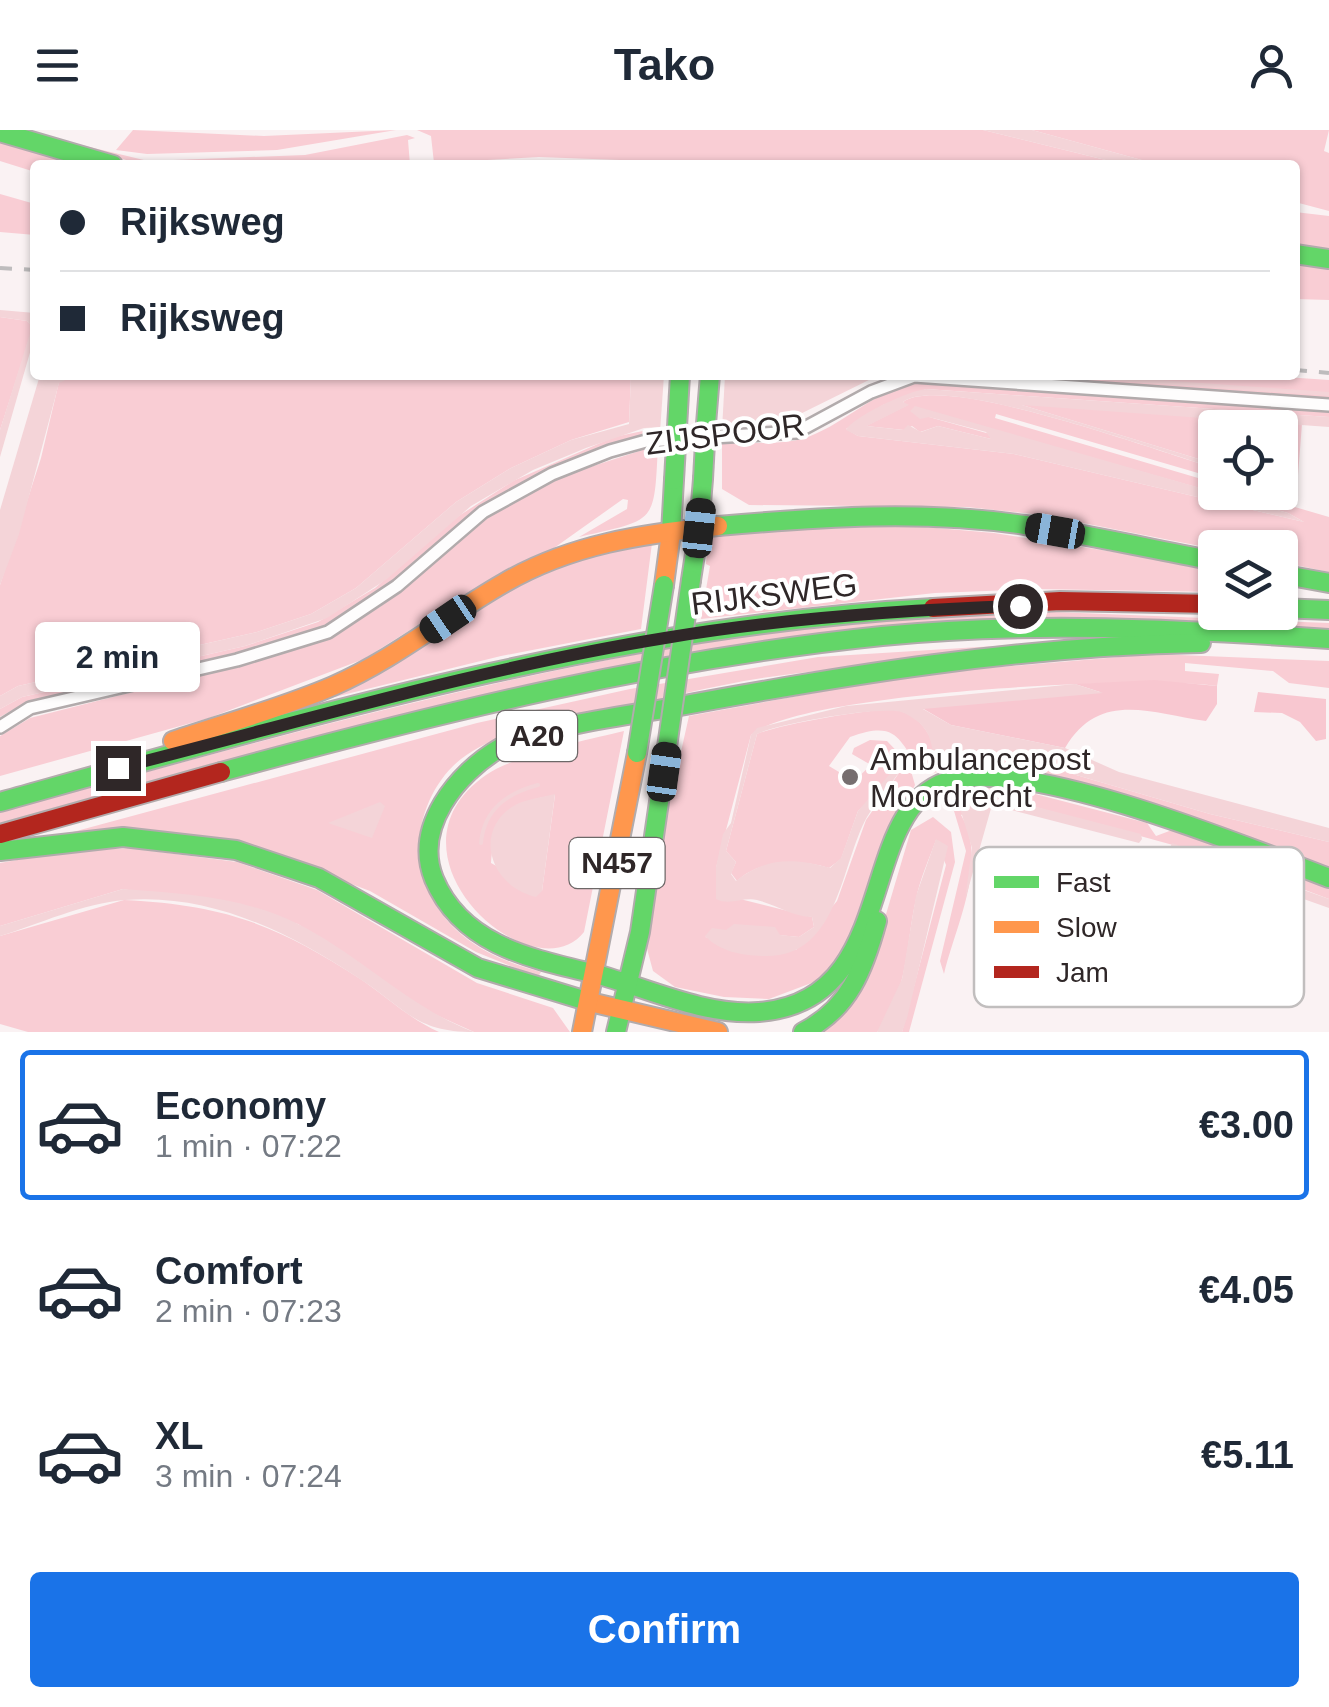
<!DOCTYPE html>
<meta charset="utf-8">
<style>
body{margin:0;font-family:Helvetica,sans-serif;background:#f6f6f7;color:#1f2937;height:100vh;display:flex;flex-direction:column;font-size:38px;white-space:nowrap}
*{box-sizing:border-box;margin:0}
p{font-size:32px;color:#747a83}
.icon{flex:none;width:55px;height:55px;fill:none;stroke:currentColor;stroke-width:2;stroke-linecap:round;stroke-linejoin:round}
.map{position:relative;height:902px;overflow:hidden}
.panel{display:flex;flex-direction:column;background:#fff;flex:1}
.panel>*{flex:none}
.guide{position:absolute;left:30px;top:30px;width:1270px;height:220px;border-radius:10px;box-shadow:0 2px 8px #0004;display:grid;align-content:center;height:220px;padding:0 30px;background:#fff}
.tools{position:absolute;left:1198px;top:280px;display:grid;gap:20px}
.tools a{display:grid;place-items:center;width:100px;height:100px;border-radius:10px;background:#fff;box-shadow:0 2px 8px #0004;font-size:50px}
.end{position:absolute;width:45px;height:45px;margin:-22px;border:12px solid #2f2728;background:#fff;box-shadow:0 0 0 5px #fff}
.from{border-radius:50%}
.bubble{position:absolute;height:70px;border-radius:10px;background:#fff;box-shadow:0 2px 8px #0004;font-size:32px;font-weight:700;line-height:70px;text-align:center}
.car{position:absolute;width:30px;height:60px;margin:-30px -15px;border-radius:12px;box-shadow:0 0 8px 2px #0007;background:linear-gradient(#222 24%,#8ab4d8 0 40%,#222 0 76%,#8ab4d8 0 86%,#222 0)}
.guide b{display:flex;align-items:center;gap:35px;height:95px;font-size:38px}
.guide b+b{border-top:2px solid #e0e1e3}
.guide i{width:25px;height:25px;background:#1f2937}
ul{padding:18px 0 0;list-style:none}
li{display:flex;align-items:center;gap:30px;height:150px;margin:0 20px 15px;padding:0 10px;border:5px solid transparent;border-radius:10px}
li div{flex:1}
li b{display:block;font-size:38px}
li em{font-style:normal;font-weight:700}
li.on{border-color:#1a73e8}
li>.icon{width:90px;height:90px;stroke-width:1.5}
.cta{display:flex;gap:20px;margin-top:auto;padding:20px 30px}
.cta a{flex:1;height:115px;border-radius:10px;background:#1a73e8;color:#fff;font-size:40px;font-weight:700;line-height:115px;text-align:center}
header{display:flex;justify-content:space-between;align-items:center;height:130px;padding:0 30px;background:#fff;font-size:45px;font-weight:700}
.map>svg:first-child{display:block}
.green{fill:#f9cdd4;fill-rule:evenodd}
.forest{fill:#f8c7d0}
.water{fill:#f4d4d8}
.pier{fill:#faf2f3}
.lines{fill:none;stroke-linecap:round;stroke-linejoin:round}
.stream{stroke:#f4d4d8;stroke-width:4}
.street-casing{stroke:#b2abac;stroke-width:16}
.fast-casing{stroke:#b2abac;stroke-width:22}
.slow-casing{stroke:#b2abac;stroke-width:22}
.jam-casing{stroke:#b2abac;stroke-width:22}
.street{stroke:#fefdfd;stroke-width:11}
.fast{stroke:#63d668;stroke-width:18}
.slow{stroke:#ff974d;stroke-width:18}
.jam{stroke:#b3261e;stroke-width:18}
.rail{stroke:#bebcbd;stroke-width:4;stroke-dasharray:12 12;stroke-linecap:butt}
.fast-bridge-casing{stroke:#b2abac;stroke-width:22;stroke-linecap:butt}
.fast-bridge{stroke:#63d668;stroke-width:18}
.route{stroke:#2f2728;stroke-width:12}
.poi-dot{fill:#766e6f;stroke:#fff;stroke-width:4}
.labels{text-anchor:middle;stroke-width:8;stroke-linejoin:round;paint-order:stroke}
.shield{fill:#fff;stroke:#6d6868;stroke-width:2.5}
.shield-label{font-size:30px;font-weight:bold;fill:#2f2728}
.street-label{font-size:32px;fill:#2f2728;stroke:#fff}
.poi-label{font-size:32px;fill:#2f2728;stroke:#fff;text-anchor:start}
.key{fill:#fff;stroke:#c1bebe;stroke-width:2.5}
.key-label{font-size:28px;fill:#2f2728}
</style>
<header><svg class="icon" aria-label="menu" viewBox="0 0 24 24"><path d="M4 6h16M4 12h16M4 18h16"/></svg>Tako<svg class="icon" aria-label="person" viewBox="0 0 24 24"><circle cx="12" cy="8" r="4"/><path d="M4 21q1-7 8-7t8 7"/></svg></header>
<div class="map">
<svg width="1329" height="902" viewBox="0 0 1329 902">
<rect width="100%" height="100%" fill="#faf2f3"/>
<g class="green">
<path d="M19,0l129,31 157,-6 102,-20 8,3 -7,2 2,25h-266z"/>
<path d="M133,0l131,6 132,-6 -119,20 -130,4 -31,-4z"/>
<path d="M417,0h566l143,35h-373l-214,-8 -105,6 -3,-27z"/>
<path d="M1032,0h297l-5,21 5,2v58l-34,-9v-37h-135z"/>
<path d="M0,10l73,21 5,4h-43v7l-35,-11z"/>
<path d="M0,64l35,10v31l-35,-3z"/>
<path d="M1295,82l34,4v35l-34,-6z"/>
<path d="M1295,132l34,7v31l-34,-1z"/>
<path d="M0,187l27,4 6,6 -33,103z"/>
<path d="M70,245h561l-2,47 -58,18 -60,28 -55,34 -100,86 -45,26 -54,18 -239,54 -18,10v-111l41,-127 18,-76 15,-6z"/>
<path d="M967,245h289l73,5v19z"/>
<path d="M920,253l409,26v8l-403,-28 -43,16 -37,24 12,7 156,18 290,68 -16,-9 -326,-92 -33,-4 61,17 1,5 -53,-13 -18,6 -8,-6 -8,4 -38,-4 40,-21 -3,-3c42,-30 256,50 312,66v10l-219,-64 -1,4 220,65v9l32,1 82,24v55l-49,-10v-14l-65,1 -173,-34 -75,-8 -218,-2 -27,-16v-46c26,-1 61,3 86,-6 42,-16 64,-47 112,-54z"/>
<path d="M1032,274l270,20 -5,64 -17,-4v-56h-65v36l-193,-59z"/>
<path d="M662,297l-1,8 -69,17 -77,34 -41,26 -81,71 -46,32 -49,23 -273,65 -25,14v-8l22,-12 223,-51 73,-24 57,-34 79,-69 59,-38 101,-44z"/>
<path d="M658,315c-4,80 -1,74 -79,92l48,-28 1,-9 -5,-1 -69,49 -60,29 -130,82 -155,59 -209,58v-40l30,-18 245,-62 52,-19 53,-30 110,-94 60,-33z"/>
<path d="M790,397h135l69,6 221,35v24l-179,-3 -101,4 -234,26 9,-53 -4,-2 2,-29z"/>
<path d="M631,411l21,2 -11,86 -140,27 -207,51 248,-137z"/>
<path d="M1055,482l274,11v7l-144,-9 -362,12 -823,192v-13c232,-63 463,-129 700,-169 117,-20 237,-27 355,-31z"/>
<path d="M1011,515c-76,11 -151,21 -227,30 -60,7 -120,24 -179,37 -48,10 -104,16 -144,47 -33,26 -50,76 -38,117 18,57 63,81 118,96l-3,5 -62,-25 -106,-61 -61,-23 -251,-32 419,-113 153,-34 188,-32z"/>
<path d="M1155,524l174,7v27l-40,-5 -16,-12 -88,-8v8l34,3 -2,12c-74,-11 -416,6 -466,49l-35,133 24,31 72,18 2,10 -15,10 -73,-7 -21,7 91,13 41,-49 29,-81 33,-47 -41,38 -17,48 -12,9c-29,-9 -69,-9 -92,13l-6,-8 5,-11 -10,-11 31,-117c19,-9 119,-27 139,-24 24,4 40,29 40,51l36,-9 39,4 199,58 119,28v28l-319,-101 -42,-2 -36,6c-37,-19 -23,-58 -82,-36l-21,29 25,15 17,-16 -19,-11 2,-6 16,-8 17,1 22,23 6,21 -24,46 -52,134 -17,14 -53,20 -45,-2 -49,-10 -22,-16 -7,-26 17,-113 26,-116 229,-42z"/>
<path d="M624,601l-40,201c-51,65 -212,-78 -98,-157 26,-19 104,-36 138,-44zM555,665l-13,96 -51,-28c4,-48 17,-60 64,-68z"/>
<path d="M997,654l150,39 9,13 16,-6 157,55v14l-109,-41 -225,-62 -34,19c28,47 -6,112 -17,159l-4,-13 26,-110 -15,-50 15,-15z"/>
<path d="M933,687l18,15 4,30 -46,170h-7l44,-167 -10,-25c-7,19 -16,39 -20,59 -10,43 -8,97 -39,133h-59l58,-84 35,-118z"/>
<path d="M129,718l108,14 80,28 160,93 76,25 17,24h-96l-51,-23 -125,-85 -175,-35 -123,37v-63l62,-11z"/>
<path d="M124,770c102,5 153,25 238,80 26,18 48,39 77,52h-411l-28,-8v-88z"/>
</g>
<g class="forest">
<path d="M1154,550l63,6v18l-11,17c-56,-8 -107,-31 -141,27l-114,-23 -29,-17 178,-16 -25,-8z"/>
<path d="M1258,562l68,7v40l-10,2 -16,-19 -18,-9 -28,-1z"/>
</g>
<g class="water">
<path d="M983,0h49l128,35h-34z"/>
<path d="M0,180l35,3v22l-35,122v-27l32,-103 -5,-6 -27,-4z"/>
<path d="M40,245l34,1 -15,7 -40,151 -19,51v-75z"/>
<path d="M631,245h248l-93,46 -142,7 -58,20 -53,22 -62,36 -84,73 -60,39 -82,28 -223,51 -22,12v-13l18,-10 239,-54 54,-18 45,-26 100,-86 55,-34 60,-28 58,-16z"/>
<path d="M926,259l403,28v10l-307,-22 193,59v4c-56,-16 -271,-96 -312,-66l6,3 -42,21 36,4 5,-5 13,7 17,-6 53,13 -5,-7 -57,-15 -9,2 -10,-8 5,-5 373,107 16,9 -290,-68 -156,-18 -12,-6c8,-14 62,-39 80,-41z"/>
<path d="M1075,554l28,9 -180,16 28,16 114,23 54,24 210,56v14l-119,-28 -199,-58 -39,-4 -36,9c-7,-22 -4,-34 -32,-48 -17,-9 -128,11 -147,21l-31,117 10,11 -5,12 5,7c29,-24 59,-23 94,-13l11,-10 17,-47 37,-43 4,4c-10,15 -23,30 -32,45 -27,48 -28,143 -105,139 -21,-1 -41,-4 -57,-20l7,-8 14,2 8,-6 41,3 5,8 19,2 15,-10 -2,-10c-21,-1 -35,-12 -55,-17 -14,-3 -28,6 -41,-1v-32l7,-33 8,-11 20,-88 6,-7 89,-22z"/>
<path d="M555,664l-13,97 -6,6c-49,-12 -63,-70 -19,-93 11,-5 26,-7 38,-10z"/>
<path d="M995,666l146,38 1,5 -3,4 -147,-38 -27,95 7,-52 -13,-43z"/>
<path d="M380,672l5,4 -13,32 -44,-15z"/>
<path d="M936,709l12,7 -41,172 -5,14h-25l25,-53 14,-83z"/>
<path d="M1172,713l157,56v9l-160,-57z"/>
<path d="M123,759c58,4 120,8 173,34 63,31 112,84 178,109 -59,0 -68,-23 -114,-53 -70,-46 -148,-86 -235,-79 -41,3 -86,24 -125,36v-10z"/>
</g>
<path class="pier" d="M664,245h61l-3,55 -62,2z"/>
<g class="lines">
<g class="stream">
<path d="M1061,245l268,19"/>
<path d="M481,713c3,-34 26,-50 57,-58"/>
</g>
<g class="street-casing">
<path id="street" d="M0,597l30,-19 207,-48 91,-28 69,-46 86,-74 69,-38 58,-23 36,-10 151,-9 74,-40 43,-16 415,29"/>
</g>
<g class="fast-casing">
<g id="fast">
<path d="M0,2l113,33"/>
<path d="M1295,124l34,5"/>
<path d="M706,294l4,-49"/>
<path d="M718,396c102,-9 206,-16 307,-1 64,10 127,24 190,36"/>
<path d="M699,398l4,-49"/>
<path d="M671,403l3,-53"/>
<path d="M1280,444l49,9"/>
<path d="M691,450l8,-52"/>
<path d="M1280,478l49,2"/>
<path d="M221,642c217,-59 436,-113 661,-136 148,-15 299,-7 447,3"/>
<path d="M0,672c304,-85 616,-177 933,-194"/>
<path d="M0,721l123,-14 113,13 83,28 159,90 112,34"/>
<path d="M596,844c51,14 109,42 163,38 148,-11 92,-212 197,-233 84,-17 289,67 373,99"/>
<path d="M596,844c-63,-15 -134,-28 -162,-95 -21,-52 23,-106 66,-131 36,-21 125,-32 169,-40 176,-33 352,-62 532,-65"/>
<path d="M616,902l24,-100 27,-185"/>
<path d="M803,902c46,-23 61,-63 74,-111"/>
</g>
</g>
<g class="slow-casing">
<g id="slow">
<path d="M664,455l7,-52"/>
<path d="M173,611c53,-18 109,-33 160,-55 62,-27 113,-70 171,-103 67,-39 139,-49 214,-57"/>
<path d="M590,872l128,30"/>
<path d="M582,902l55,-279"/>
</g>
</g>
<g class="jam-casing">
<g id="jam">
<path d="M933,478l127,-7 155,3"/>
<path d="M0,704l221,-62"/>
</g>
</g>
<use href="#street" class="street"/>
<use href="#fast" class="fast"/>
<use href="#slow" class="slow"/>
<use href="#jam" class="jam"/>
<g class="rail">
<path d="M0,138l35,2"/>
<path d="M1295,240l34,3"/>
</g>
<g class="fast-bridge-casing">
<g id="fast-bridge">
<path d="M703,349l3,-55"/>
<path d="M674,350l6,-105"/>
<path d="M667,617l24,-167"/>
<path d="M637,623l27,-168"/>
</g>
</g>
<use href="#fast-bridge" class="fast-bridge"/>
</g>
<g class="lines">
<path class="route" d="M118,638c182,-46 362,-100 547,-130 118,-20 236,-28 355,-32"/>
</g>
<circle class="poi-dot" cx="850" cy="647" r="10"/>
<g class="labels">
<g class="shield">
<rect x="497" y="581" width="80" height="50" rx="8"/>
<rect x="569.5" y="708" width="95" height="50" rx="8"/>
</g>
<g class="shield-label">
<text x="537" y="616">A20</text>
<text x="617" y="743">N457</text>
</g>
<g class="street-label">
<text transform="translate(725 304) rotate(-7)" y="11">ZIJSPOOR</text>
<text transform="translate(774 464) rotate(-7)" y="11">RIJKSWEG</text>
</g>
<g class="poi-label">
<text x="870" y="640">Ambulancepost<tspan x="870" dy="37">Moordrecht</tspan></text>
</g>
</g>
<rect x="974" y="717" width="330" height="160" rx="15" class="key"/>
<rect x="994" y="746" width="45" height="12" fill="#63d668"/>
<rect x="994" y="791" width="45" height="12" fill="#ff974d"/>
<rect x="994" y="836" width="45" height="12" fill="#b3261e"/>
<g class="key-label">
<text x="1056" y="762">Fast</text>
<text x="1056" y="807">Slow</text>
<text x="1056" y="852">Jam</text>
</g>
</svg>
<div class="tools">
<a><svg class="icon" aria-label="locate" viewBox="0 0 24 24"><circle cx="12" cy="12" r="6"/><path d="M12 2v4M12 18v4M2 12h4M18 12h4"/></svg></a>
<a><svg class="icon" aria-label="layers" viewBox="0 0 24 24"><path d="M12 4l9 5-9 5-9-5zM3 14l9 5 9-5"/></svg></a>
</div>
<i class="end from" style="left:1020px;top:476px"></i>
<i class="end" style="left:118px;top:638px"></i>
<div class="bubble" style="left:35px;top:492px;width:165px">2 min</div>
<i class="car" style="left:699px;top:398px;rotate:6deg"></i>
<i class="car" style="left:1055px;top:401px;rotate:280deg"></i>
<i class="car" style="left:448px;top:489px;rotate:236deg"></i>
<i class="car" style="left:664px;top:642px;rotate:8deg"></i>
<div class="guide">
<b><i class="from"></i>Rijksweg</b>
<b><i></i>Rijksweg</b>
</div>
</div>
<section class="panel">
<ul>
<li class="on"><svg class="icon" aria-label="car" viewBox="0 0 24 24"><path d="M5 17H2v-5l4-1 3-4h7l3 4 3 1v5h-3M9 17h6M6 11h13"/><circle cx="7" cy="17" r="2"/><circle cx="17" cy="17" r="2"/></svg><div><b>Economy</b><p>1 min · 07:22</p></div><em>€3.00</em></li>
<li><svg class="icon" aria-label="car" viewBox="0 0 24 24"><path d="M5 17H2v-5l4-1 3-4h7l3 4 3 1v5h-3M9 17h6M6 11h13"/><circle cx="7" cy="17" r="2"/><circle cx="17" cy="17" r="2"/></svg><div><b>Comfort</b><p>2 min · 07:23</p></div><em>€4.05</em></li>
<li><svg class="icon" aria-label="car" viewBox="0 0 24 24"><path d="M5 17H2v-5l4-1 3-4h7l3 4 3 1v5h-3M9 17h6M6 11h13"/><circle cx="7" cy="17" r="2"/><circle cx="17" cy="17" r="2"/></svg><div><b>XL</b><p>3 min · 07:24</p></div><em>€5.11</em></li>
</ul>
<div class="cta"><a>Confirm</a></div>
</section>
